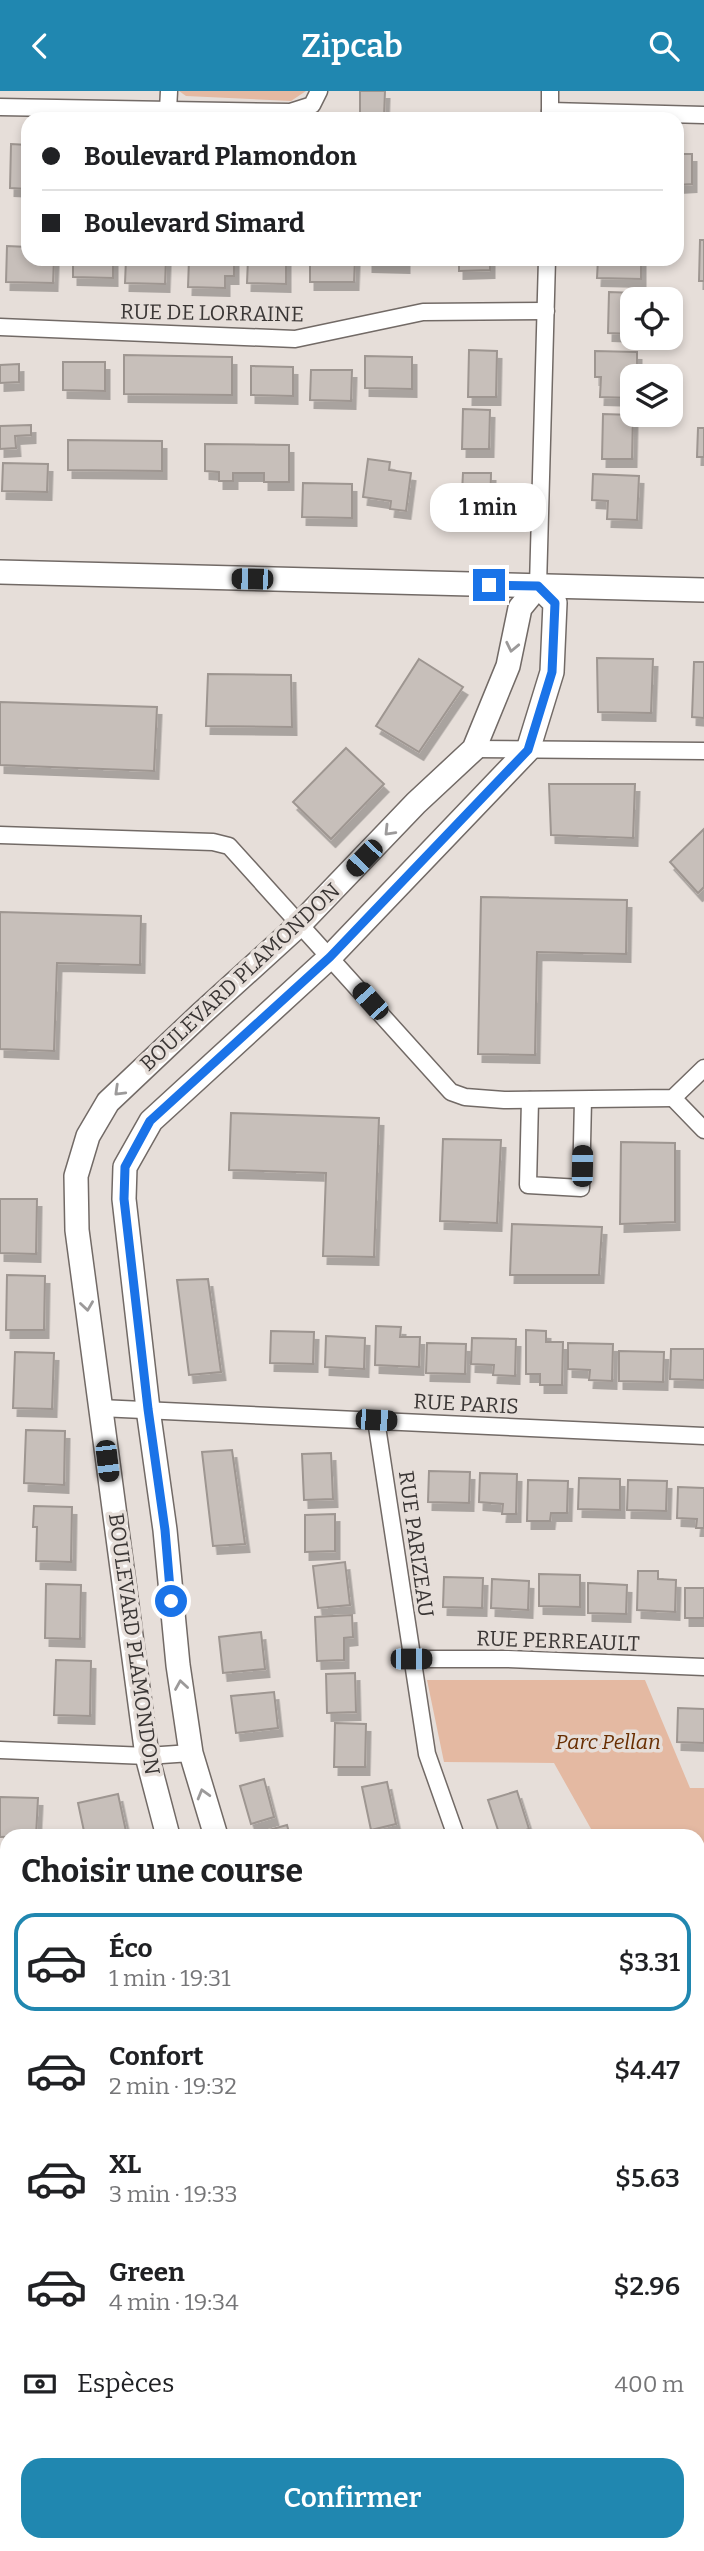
<!DOCTYPE html>
<html lang="fr">
<meta charset="utf-8">
<style>
body{margin:0;font-family:Bitter,serif;background:#f6f6f6;color:#202124;height:100vh;display:flex;flex-direction:column;font-size:26px;white-space:nowrap}
*{box-sizing:border-box;margin:0}
p{font-size:23px;color:#757577}
.icon{flex:none;width:38px;height:38px;fill:none;stroke:currentColor;stroke-width:2;stroke-linecap:round;stroke-linejoin:round}
.map{position:relative;flex:1;overflow:hidden}
.panel{position:absolute;left:0px;top:1738px;width:705px;height:723px;display:flex;flex-direction:column;background:#fff;border-radius:21px 21px 0 0;box-shadow:0 4px 10px #0003}
.panel>*{flex:none}
.guide{position:absolute;left:21px;top:21px;width:663px;height:154px;border-radius:21px;box-shadow:0 4px 10px #0003;display:grid;align-content:center;height:154px;padding:0 21px;background:#fff}
.fabs{position:absolute;left:620px;top:196px;display:grid;gap:14px}
.fabs a{display:grid;place-items:center;width:63px;height:63px;border-radius:14px;background:#fff;box-shadow:0 4px 10px #0003;font-size:35px}
.end{position:absolute;width:32px;height:32px;margin:-16px;border:9px solid #1a73e8;background:#fff;box-shadow:0 0 0 4px #fff}
.from{border-radius:50%}
.bubble{position:absolute;height:49px;border-radius:21px;background:#fff;box-shadow:0 4px 10px #0003;font-size:23px;font-weight:600;line-height:49px;text-align:center}
.car{position:absolute;width:21px;height:42px;margin:-21px -10px;border-radius:9px;box-shadow:0 0 5px 2px #0007;background:linear-gradient(#222 24%,#8ab4d8 0 40%,#222 0 76%,#8ab4d8 0 86%,#222 0)}
.guide b{display:flex;align-items:center;gap:24px;height:66px;font-size:26px}
.guide b+b{border-top:2px solid #e0e0e0}
.guide i{width:18px;height:18px;background:#202124}
ul{padding:0;list-style:none}
li{display:flex;align-items:center;gap:21px;height:98px;margin:0 14px 10px;padding:0 7px;border:4px solid transparent;border-radius:21px}
li div{flex:1}
li b{display:block;font-size:26px}
li em{font-style:normal;font-weight:600}
li.current{border-color:#2087b0}
li>.icon{width:63px;height:63px;stroke-width:1.5}
h2{padding:0 21px;font-size:32px;line-height:84px}
.pay{display:flex;align-items:center;gap:18px;height:77px;padding:0 21px;font-size:26px}
.pay p{margin-inline-start:auto}
.button{display:flex;gap:14px;margin-top:auto;padding:14px 21px}
.button a{flex:1;height:80px;border-radius:21px;background:#2087b0;color:#fff;font-size:28px;font-weight:600;line-height:80px;text-align:center}
header{display:flex;justify-content:space-between;align-items:center;height:91px;padding:0 21px;background:#2087b0;color:#fff;font-size:32px;font-weight:600}
.map>svg:first-child{display:block}
.green{fill:#e4b9a2}
.building{fill:#c7bfba;stroke:#9e9691;stroke-width:2;filter:url(#shadow)}
.lines{fill:none;stroke-linecap:round;stroke-linejoin:round}
.street-casing{stroke:#726a66;stroke-width:19}
.secondary-casing{stroke:#726a66;stroke-width:26}
.street{stroke:#fff;stroke-width:16}
.secondary{stroke:#fff;stroke-width:23}
.oneway{stroke:#9c9a9a}
.route{stroke:#1a73e8;stroke-width:9}
.labels{text-anchor:middle;stroke-width:7;stroke-linejoin:round;paint-order:stroke}
.street-label{font-size:21px;fill:#3a3635;stroke:#e6ded9}
.park-label{font-size:21px;font-style:italic;fill:#682e02;stroke:#e6ded9}
</style>
<header><svg class="icon" aria-label="back" viewBox="0 0 24 24"><path d="M15 5l-7 7 7 7"/></svg>Zipcab<svg class="icon" aria-label="search" viewBox="0 0 24 24"><circle cx="10" cy="10" r="6"/><path d="M15 15l6 6"/></svg></header>
<div class="map">
<svg width="704" height="2460" viewBox="0 0 704 2460">
<defs>
<filter id="shadow"><feDropShadow dx="4.5" dy="8" stdDeviation="0" flood-color="#0004"/></filter>
</defs>
<rect width="100%" height="100%" fill="#e6ded9"/>
<g class="green">
<path d="M179,0h127l-15,10 -105,-5z"/>
<path d="M427,1589h218l45,108h14v243l-6,-10v-185h-103l-41,-73 -110,-1z"/>
</g>
<g class="building">
<path d="M360,0h25l-1,25h-24z"/>
<path d="M457,23l32,1v4h-32z"/>
<path d="M11,53l17,1v44l-18,-1z"/>
<path d="M677,63h15v30l-15,1z"/>
<path d="M700,149h4v41h-5z"/>
<path d="M7,155l21,1v12h26l-1,24 -47,-1z"/>
<path d="M73,168h40v19l-40,-1z"/>
<path d="M126,168h40l-1,25 -40,-1z"/>
<path d="M189,168h45v17h-9v12l-37,-1z"/>
<path d="M248,168h38v25l-39,-1z"/>
<path d="M310,168h45l-1,23h-44z"/>
<path d="M368,168h37v6l-37,-1z"/>
<path d="M459,168h31v11l-31,1z"/>
<path d="M598,168h43v20l-44,-1z"/>
<path d="M609,201l27,1v6h-4v35l-24,-1z"/>
<path d="M469,259l28,1 -1,46h-28z"/>
<path d="M595,260l42,1v24h-5v22l-32,-1 1,-20h-6z"/>
<path d="M124,264l108,2v38l-108,-1z"/>
<path d="M365,265l47,1v32l-47,-1z"/>
<path d="M63,271h42v29l-42,-1z"/>
<path d="M19,273v18l-19,1v-18z"/>
<path d="M251,275l42,1v29l-42,-1z"/>
<path d="M311,279h41l-1,31 -41,-1z"/>
<path d="M463,318l27,1 -1,39h-27z"/>
<path d="M603,323l30,1 -1,44h-30z"/>
<path d="M31,334v10l-16,1 1,12 -16,1v-23z"/>
<path d="M698,337h6v29h-7z"/>
<path d="M68,349l94,1v30l-94,-1z"/>
<path d="M205,353l84,1v37h-25v-9h-31v8h-14v-9l-14,-1z"/>
<path d="M368,368l22,3 -1,8 22,3 -5,38 -16,-2 1,-8 -28,-4z"/>
<path d="M3,372l45,1 -1,28 -45,-1z"/>
<path d="M463,382h28l-1,43 -43,-1 1,-24 14,1z"/>
<path d="M593,383l46,2 -2,44 -30,-1 1,-18 -16,-1z"/>
<path d="M303,392l49,1v34l-50,-1z"/>
<path d="M597,567l56,1 -2,54 -53,-1z"/>
<path d="M419,568l44,28 -44,65 -43,-26z"/>
<path d="M694,571h10v56l-12,-1z"/>
<path d="M208,583l83,1 1,52 -86,-1z"/>
<path d="M0,611l157,5 -3,64 -154,-6z"/>
<path d="M346,657l38,36 -53,55 -38,-37z"/>
<path d="M549,693h86l-2,54 -82,-3z"/>
<path d="M704,738v58l-6,6 -28,-31z"/>
<path d="M481,806l146,3 -1,54 -89,-2 -2,103 -57,-1z"/>
<path d="M0,821l141,4 -1,49 -83,-2 -3,88 -54,-2z"/>
<path d="M231,1022l148,5 -5,139 -51,-1 3,-83 -97,-3z"/>
<path d="M443,1048l58,1 -4,83 -57,-2z"/>
<path d="M621,1051l54,1v79l-55,2z"/>
<path d="M0,1108h37l-1,55 -36,-1z"/>
<path d="M512,1133l90,3 -3,48h-89z"/>
<path d="M7,1184l38,1 -1,54h-38z"/>
<path d="M208,1188l13,93 -32,3 -12,-95z"/>
<path d="M376,1235l25,1 -1,10h20l-1,30 -44,-2z"/>
<path d="M526,1239l20,1v11h17l-1,43h-22v-11h-14z"/>
<path d="M271,1240l43,1 -1,32 -43,-1z"/>
<path d="M326,1245l39,2 -1,31 -39,-2z"/>
<path d="M472,1247l44,1 -1,37 -22,-1 1,-10 -23,-1z"/>
<path d="M427,1252l39,1 -1,30 -39,-1z"/>
<path d="M568,1252l45,1 -1,37 -23,-1 1,-10 -22,-1z"/>
<path d="M671,1258h33v31l-34,-1z"/>
<path d="M619,1260l45,1 -1,30 -44,-1z"/>
<path d="M15,1261l39,1 -2,56 -39,-1z"/>
<path d="M26,1339l39,1 -1,54 -40,-2z"/>
<path d="M232,1359l13,94 -32,2 -11,-94z"/>
<path d="M331,1362l2,46 -29,1 -2,-46z"/>
<path d="M429,1380l41,1 -1,31 -41,-1z"/>
<path d="M480,1382l37,1 -1,40h-14l1,-10 -24,-2z"/>
<path d="M579,1387l41,1v31l-42,-1z"/>
<path d="M528,1389l40,1 -1,32h-16l-1,8h-23z"/>
<path d="M628,1389l39,1 -1,30 -39,-1z"/>
<path d="M678,1396l26,1v40h-8l1,-9 -20,-1z"/>
<path d="M34,1415l38,1 -1,55 -35,-1 1,-34h-4z"/>
<path d="M335,1423v37l-30,1v-37z"/>
<path d="M345,1471l5,43 -32,3 -5,-42z"/>
<path d="M638,1480h20v8l18,1 -1,32 -38,-2z"/>
<path d="M539,1483l41,1v32l-41,-1z"/>
<path d="M444,1486l39,1 -1,30 -39,-1z"/>
<path d="M492,1488l37,2 -1,29 -37,-2z"/>
<path d="M588,1492l39,2 -1,29 -38,-1z"/>
<path d="M46,1493l35,1 -1,54 -35,-1z"/>
<rect x="685" y="1497" width="19" height="30"/>
<path d="M352,1524l1,22 -9,1v22l-27,1 -2,-44z"/>
<path d="M261,1541l4,37 -42,4 -4,-36z"/>
<path d="M56,1569l35,1 -1,55 -36,-1z"/>
<path d="M355,1582l1,39 -29,1 -1,-39z"/>
<path d="M274,1601l4,36 -42,5 -5,-37z"/>
<path d="M678,1617l26,1v34l-27,-1z"/>
<path d="M335,1632l31,1 -1,43h-31z"/>
<path d="M264,1688l10,38 -23,7 -11,-38z"/>
<path d="M387,1691l9,42 -25,6 -9,-43z"/>
<path d="M517,1700l12,38 -21,7h-8l-12,-36z"/>
<path d="M118,1703l9,42h-42l-7,-33z"/>
<path d="M0,1706l38,1 -2,38 -36,1z"/>
<path d="M287,1734l3,11h-31l-1,-3z"/>
<path d="M698,2034l6,10v15l-6,4z"/>
<path d="M704,2074v28l-6,-12v-13z"/>
<rect x="0" y="2135" width="7" height="38"/>
<path d="M704,2263v33l-4,1 -2,-32z"/>
<rect x="0" y="2267" width="7" height="38"/>
<rect x="0" y="2395" width="7" height="38"/>
<path d="M438,2454h60l-10,6h-46z"/>
</g>
<g class="lines">
<g class="street-casing">
<g id="street">
<path d="M0,16l290,5 22,-7 7,-14"/>
<path d="M168,19l1,-19"/>
<path d="M550,20l154,4"/>
<path d="M550,28v-28"/>
<path d="M0,236l295,12 128,-27 123,-1"/>
<path d="M538,495l9,-327"/>
<path d="M474,658l230,2"/>
<path d="M0,744l213,7 16,4 222,246 14,5 39,3 169,-2 31,-30"/>
<path d="M673,1007l31,32"/>
<path d="M530,1009l-2,85 53,3 2,-88"/>
<path d="M100,1317l604,28"/>
<path d="M376,1329l51,334 29,82"/>
<path d="M412,1568h96l196,8"/>
<path d="M0,1659l147,6 44,-3"/>
<path d="M0,1910l7,18"/>
<path d="M0,2093h7"/>
<path d="M698,2181l6,10"/>
<path d="M698,2212l6,-2"/>
<path d="M0,2351l7,1"/>
</g>
</g>
<g class="secondary-casing">
<g id="secondary">
<path d="M0,481l704,18"/>
<path d="M168,1745l-21,-80 -70,-526 -1,-54 12,-40 20,-34 93,-88 98,-89 117,-122 58,-54 34,-83 12,-58 18,-22"/>
<path d="M216,1745l-25,-83 -13,-88 -13,-135 -17,-121 -24,-210 1,-32 26,-46 179,-164 198,-207 24,-78 3,-69 -17,-17"/>
<path d="M549,2454l4,6"/>
<path d="M601,2454l4,6"/>
<path d="M683,2460l21,-8"/>
</g>
</g>
<use href="#street" class="street"/>
<use href="#secondary" class="secondary"/>
</g>
<defs><path id="oneway-chevron" d="M-2-3.5L2.5 0L-2 3.5" fill="none" stroke-width="1.6" stroke-linecap="round" stroke-linejoin="round" transform="scale(1.75)"/></defs>
<g class="oneway">
<use href="#oneway-chevron" transform="translate(512 556) rotate(102)"/>
<use href="#oneway-chevron" transform="translate(389 740) rotate(134)"/>
<use href="#oneway-chevron" transform="translate(119 1000) rotate(136)"/>
<use href="#oneway-chevron" transform="translate(87 1215) rotate(82)"/>
<use href="#oneway-chevron" transform="translate(181 1594) rotate(-99)"/>
<use href="#oneway-chevron" transform="translate(203 1703) rotate(-106)"/>
</g>
<g class="lines">
<path class="route" d="M171,1510l-6,-71 -17,-121 -24,-210 1,-32 25,-46 180,-164 198,-207 24,-78 3,-69 -17,-17 -49,-1"/>
</g>
<g class="labels">
<g class="street-label">
<text transform="translate(212 222) rotate(1)" y="7">RUE DE LORRAINE</text>
<text transform="translate(240 886) rotate(-43)" y="7">BOULEVARD PLAMONDON</text>
<text transform="translate(466 1313) rotate(3)" y="7">RUE PARIS</text>
<text transform="translate(416 1453) rotate(82)" y="7">RUE PARIZEAU</text>
<text transform="translate(558 1550) rotate(2)" y="7">RUE PERREAULT</text>
<text transform="translate(134 1553) rotate(82)" y="7">BOULEVARD PLAMONDON</text>
</g>
<g class="park-label">
<text x="608" y="1658">Parc Pellan</text>
</g>
</g>
</svg>
<div class="fabs">
<a><svg class="icon" aria-label="locate" viewBox="0 0 24 24"><circle cx="12" cy="12" r="6"/><path d="M12 2v4M12 18v4M2 12h4M18 12h4"/></svg></a>
<a><svg class="icon" aria-label="layers" viewBox="0 0 24 24"><path d="M12 4l9 5-9 5-9-5zM3 14l9 5 9-5"/></svg></a>
</div>
<i class="end from" style="left:171px;top:1510px"></i>
<i class="end" style="left:489px;top:494px"></i>
<div class="bubble" style="left:430px;top:392px;width:116px">1 min</div>
<i class="car" style="left:252px;top:488px;rotate:271deg"></i>
<i class="car" style="left:364px;top:767px;rotate:224deg"></i>
<i class="car" style="left:370px;top:910px;rotate:318deg"></i>
<i class="car" style="left:582px;top:1075px;rotate:1deg"></i>
<i class="car" style="left:376px;top:1329px;rotate:93deg"></i>
<i class="car" style="left:107px;top:1370px;rotate:173deg"></i>
<i class="car" style="left:411px;top:1568px;rotate:90deg"></i>
<div class="guide">
<b><i class="from"></i>Boulevard Plamondon</b>
<b><i></i>Boulevard Simard</b>
</div>
<section class="panel">
<h2>Choisir une course</h2>
<ul>
<li class="current"><svg class="icon" aria-label="car" viewBox="0 0 24 24"><path d="M5 17H2v-5l4-1 3-4h7l3 4 3 1v5h-3M9 17h6M6 11h13"/><circle cx="7" cy="17" r="2"/><circle cx="17" cy="17" r="2"/></svg><div><b>Éco</b><p>1 min · 19:31</p></div><em>$3.31</em></li>
<li><svg class="icon" aria-label="car" viewBox="0 0 24 24"><path d="M5 17H2v-5l4-1 3-4h7l3 4 3 1v5h-3M9 17h6M6 11h13"/><circle cx="7" cy="17" r="2"/><circle cx="17" cy="17" r="2"/></svg><div><b>Confort</b><p>2 min · 19:32</p></div><em>$4.47</em></li>
<li><svg class="icon" aria-label="car" viewBox="0 0 24 24"><path d="M5 17H2v-5l4-1 3-4h7l3 4 3 1v5h-3M9 17h6M6 11h13"/><circle cx="7" cy="17" r="2"/><circle cx="17" cy="17" r="2"/></svg><div><b>XL</b><p>3 min · 19:33</p></div><em>$5.63</em></li>
<li><svg class="icon" aria-label="car" viewBox="0 0 24 24"><path d="M5 17H2v-5l4-1 3-4h7l3 4 3 1v5h-3M9 17h6M6 11h13"/><circle cx="7" cy="17" r="2"/><circle cx="17" cy="17" r="2"/></svg><div><b>Green</b><p>4 min · 19:34</p></div><em>$2.96</em></li>
</ul>
<div class="pay"><svg class="icon" aria-label="cash" viewBox="0 0 24 24"><path d="M3 7h18v10H3z"/><circle cx="12" cy="12" r="2"/></svg>Espèces<p>400 m</p></div>
<div class="button"><a>Confirmer</a></div>
</section>
</div>
